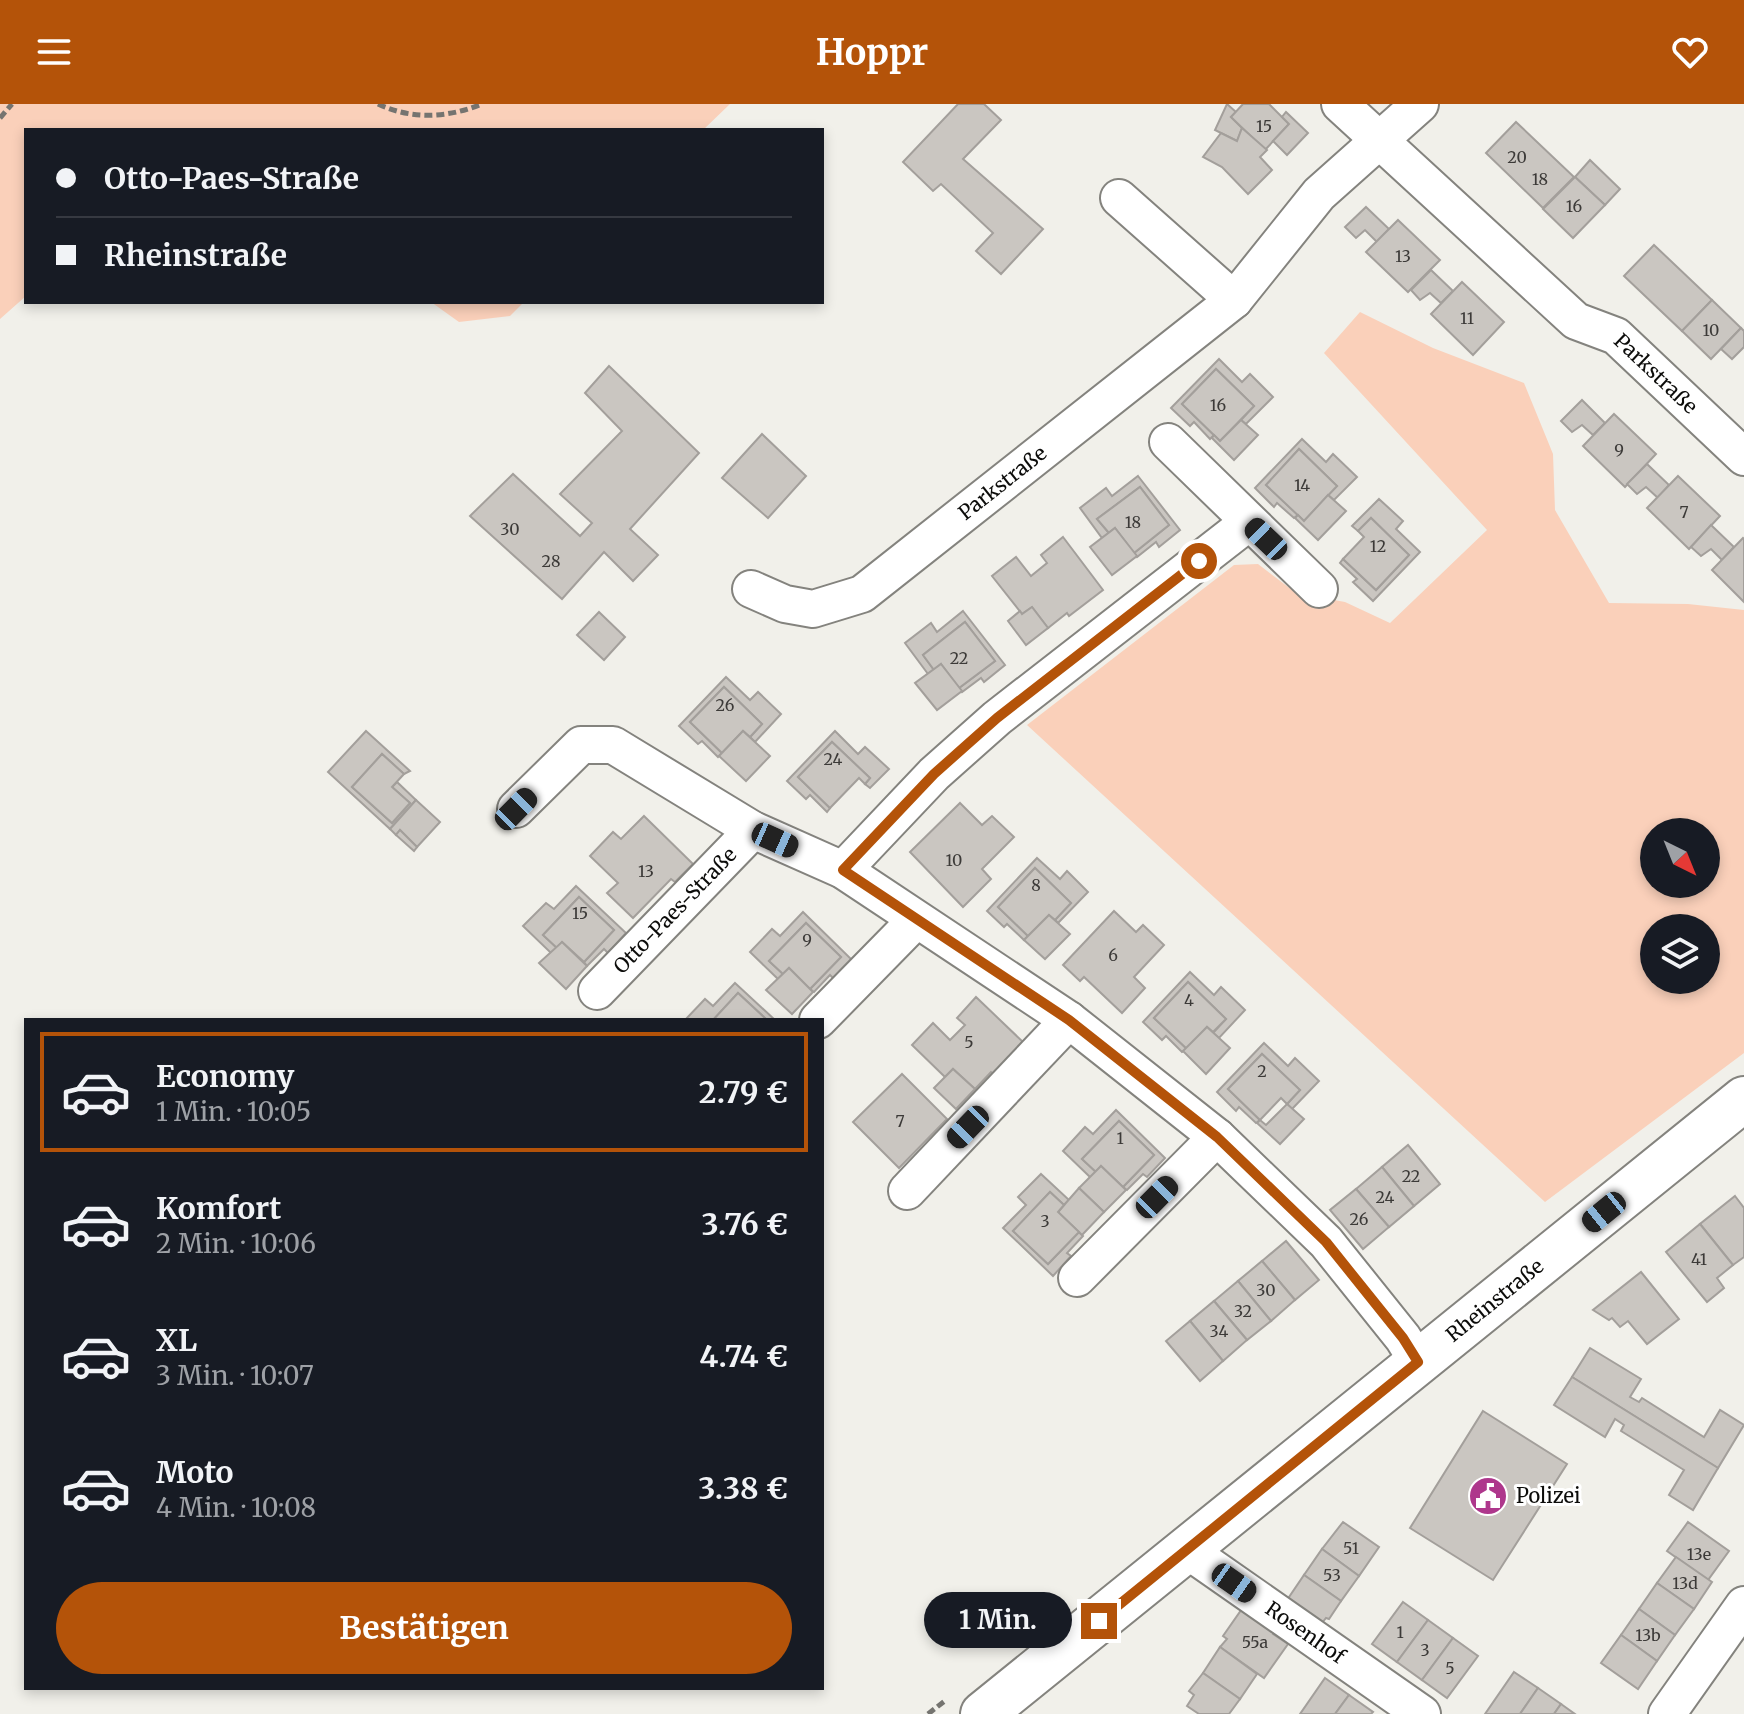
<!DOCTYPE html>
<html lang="de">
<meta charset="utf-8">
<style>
body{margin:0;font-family:Merriweather,serif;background:#20242c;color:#f1f3f6;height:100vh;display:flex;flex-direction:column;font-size:30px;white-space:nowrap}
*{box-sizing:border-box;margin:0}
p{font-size:26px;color:#9ea1a6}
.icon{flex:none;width:44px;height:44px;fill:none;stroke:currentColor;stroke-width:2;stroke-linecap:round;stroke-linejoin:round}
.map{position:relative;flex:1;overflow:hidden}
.drawer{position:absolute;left:24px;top:914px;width:800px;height:672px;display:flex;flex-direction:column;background:#171b24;border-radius:0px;box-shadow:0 4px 12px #0003}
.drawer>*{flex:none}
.hud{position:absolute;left:24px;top:24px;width:800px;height:176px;border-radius:0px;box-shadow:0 4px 12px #0003;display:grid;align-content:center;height:176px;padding:0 32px;background:#171b24}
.needle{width:52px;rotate:137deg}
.controls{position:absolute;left:1640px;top:714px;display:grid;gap:16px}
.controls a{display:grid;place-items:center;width:80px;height:80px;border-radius:50%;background:#171b24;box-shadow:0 4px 12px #0003;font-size:40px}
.end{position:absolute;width:36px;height:36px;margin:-18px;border:10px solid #b45309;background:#fff;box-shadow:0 0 0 4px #fff}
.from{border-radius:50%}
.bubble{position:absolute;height:56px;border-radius:28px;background:#171b24;box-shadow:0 4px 12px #0003;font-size:26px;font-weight:700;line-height:56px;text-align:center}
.car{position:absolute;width:24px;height:48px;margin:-24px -12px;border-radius:10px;box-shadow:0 0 6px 2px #0007;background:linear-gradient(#222 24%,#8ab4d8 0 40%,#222 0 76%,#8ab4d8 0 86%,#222 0)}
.hud b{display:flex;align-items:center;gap:28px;height:76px;font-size:30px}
.hud b+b{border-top:2px solid #363941}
.hud i{width:20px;height:20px;background:#f1f3f6}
ul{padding:14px 0 0;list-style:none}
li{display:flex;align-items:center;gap:24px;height:120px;margin:0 16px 12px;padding:0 16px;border:4px solid transparent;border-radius:0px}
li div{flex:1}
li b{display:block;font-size:30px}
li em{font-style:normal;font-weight:700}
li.on{border-color:#b45309}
li>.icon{width:72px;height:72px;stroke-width:1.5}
.button{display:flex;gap:16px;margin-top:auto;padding:16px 32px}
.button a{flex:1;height:92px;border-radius:48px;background:#b45309;color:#fff;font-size:32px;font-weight:700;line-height:92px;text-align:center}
header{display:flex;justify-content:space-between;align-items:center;height:104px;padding:0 32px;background:#b45309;color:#fff;font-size:36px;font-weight:700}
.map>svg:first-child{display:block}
.green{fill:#fad0ba;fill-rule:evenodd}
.building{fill:#cac6c1;stroke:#a39f9b;stroke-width:2}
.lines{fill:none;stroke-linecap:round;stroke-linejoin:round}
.street-casing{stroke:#84837e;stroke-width:40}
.secondary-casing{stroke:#84837e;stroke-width:48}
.path{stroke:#757470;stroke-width:5;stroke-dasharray:8 4;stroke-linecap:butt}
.street{stroke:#fff;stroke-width:36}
.secondary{stroke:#fff;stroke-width:44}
.route{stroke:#b45309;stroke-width:10}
.labels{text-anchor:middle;stroke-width:6;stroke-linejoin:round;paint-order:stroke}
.number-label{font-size:16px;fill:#3c3a38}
.street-label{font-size:20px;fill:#0c0c0a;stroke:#fff}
.poi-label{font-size:20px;fill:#0c0c0a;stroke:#fff;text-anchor:start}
</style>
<header><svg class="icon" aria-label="menu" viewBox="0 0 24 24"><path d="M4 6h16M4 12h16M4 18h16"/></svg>Hoppr<svg class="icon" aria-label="heart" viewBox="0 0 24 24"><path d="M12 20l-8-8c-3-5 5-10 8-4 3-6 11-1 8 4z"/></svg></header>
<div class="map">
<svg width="1744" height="1610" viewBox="0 0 1744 1610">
<rect width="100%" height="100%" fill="#f1f0ea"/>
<g class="green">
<path d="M0,0h730l-27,26h-677v166l-26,23z"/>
<path d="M431,198h93l-14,14 -51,6z"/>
<path d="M1360,208l73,36 91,35 29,71 2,56 54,93 79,1 56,6v443l-199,149 -518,-477 207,-160 24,-1 38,29 49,9 45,21 97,-93 -163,-177zM1654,728h52v52h-52zM1654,824h52v52h-52z"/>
</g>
<g class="building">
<path d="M958,0h26l17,16 -38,39 80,70 -42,45 -25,-23 17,-18 -52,-49 -8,7 -30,-29z"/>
<path d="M1227,0l9,8 -5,5 11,11 -5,13 -22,-11z"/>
<path d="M1243,0h26l20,20 -24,26 -34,-33z"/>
<path d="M1286,8l22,21 -21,22 -14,-14 16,-17 -7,-7z"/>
<path d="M1516,18l58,55 -31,31 -57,-55z"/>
<path d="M1242,24l25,22 -7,7 12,13 -24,24 -26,-27 -19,-10 18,-24 16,8z"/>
<path d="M1590,56l30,29 -15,16 -30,-28z"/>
<path d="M1575,73l30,28 -32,33 -30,-29z"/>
<path d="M1366,103l23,22 -12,13 -12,-12 -9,8 -11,-11z"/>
<path d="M1398,116l42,40 -32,32 -42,-40z"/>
<path d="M1654,141l58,55 -30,31 -58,-55z"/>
<path d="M1431,166l22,21 -12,12 -11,-10 -10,7 -9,-10z"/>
<path d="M1462,178l42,40 -31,33 -42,-41z"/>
<path d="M1712,196l29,28 -30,31 -29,-28z"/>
<path d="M1741,224l3,3v16l-12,12 -11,-10z"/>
<path d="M1219,255l23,23 8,-8 23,23 -27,27 -5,-4 13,-14 -38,-37 -34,35 32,31 -4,4 -16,-17 -4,4 -19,-18z"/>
<path d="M609,262l90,87 -69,76 28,26 -25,26 -29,-29 -42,47 -92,-83 43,-42 67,62 12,-13 -32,-29 62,-63 -37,-38z"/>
<path d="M1216,265l38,37 -34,35 -38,-37z"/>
<path d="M1582,296l23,23 -12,12 -11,-10 -10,7 -11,-11z"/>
<path d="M1614,310l42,40 -31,33 -42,-41z"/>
<path d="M1241,316l17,15 -24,25 -22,-22 2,-3 6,6z"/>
<path d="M762,330l44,42 -38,42 -46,-40z"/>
<path d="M1302,335l24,23 7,-8 24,23 -23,23 -6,-5 9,-9 -38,-37 -33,36 32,30 -4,3 -17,-15 -3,4 -19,-19z"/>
<path d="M1299,345l38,37 -33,35 -38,-36z"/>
<path d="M1647,360l22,21 -11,13 -12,-11 -9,7 -10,-10z"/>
<path d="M1138,372l42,54 -21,17 -3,-5 -19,15 -3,-4 35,-28 -29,-38 -43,32 12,14 -7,5 -22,-30 26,-20 6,8z"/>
<path d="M1678,372l42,40 -31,33 -42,-41z"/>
<path d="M1140,383l29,38 -35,28 -19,-25 -6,5 -12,-14z"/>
<path d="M1328,391l18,16 -28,29 -23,-22 3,-3 6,6z"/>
<path d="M1379,395l24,22 -7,8 24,23 -47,49 -20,-19 4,-3 -17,-16 3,-4 33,31 33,-35 -38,-37 -13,13 -6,-5z"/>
<path d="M1371,414l38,37 -33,35 -33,-31 21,-22 -6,-6z"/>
<path d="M1711,421l23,22 -12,13 -11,-11 -10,7 -10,-9z"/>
<path d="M1115,424l22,28 -25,19 -22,-28z"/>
<path d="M1063,433l40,53 -34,26 -2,-3 -19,15 -16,-21 -10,7 -30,-38 24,-19 15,19 16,-13 -6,-8z"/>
<path d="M1743,434l1,1v63l-32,-32z"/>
<path d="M1032,503l16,21 -22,17 -18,-24 12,-10 2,3z"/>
<path d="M963,507l42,54 -21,17 -3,-4 -19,14 -3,-4 36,-27 -30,-39 -42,33 11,15 -6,4 -23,-31 26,-20 6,9z"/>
<path d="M599,508l26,25 -21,23 -27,-25z"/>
<path d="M965,518l30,39 -36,27 -18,-24 -7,6 -11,-15z"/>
<path d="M941,560l21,27 -25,19 -22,-27z"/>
<path d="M726,573l24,23 8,-8 23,22 -26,28 -5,-5 12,-13 -38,-37 -34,35 32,31 -4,4 -16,-16 -4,3 -19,-18z"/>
<path d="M724,583l38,37 -12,13 -7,-6 -21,22 -32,-31z"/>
<path d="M366,627l44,40 -6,3 -22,-20 -30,33 40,36 18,-20 -18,-16 5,-5 19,18 -26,29 -62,-57z"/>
<path d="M743,627l27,25 -24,25 -27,-25z"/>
<path d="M835,627l23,23 7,-7 24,22 -19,19 -5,-4 5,-6 -38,-36 -34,35 32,31 -3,4 -17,-17 -4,4 -19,-18z"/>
<path d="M832,638l38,36 -5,6 -6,-6 -29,30 -32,-31z"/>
<path d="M382,650l22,20 -12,13 18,16 -18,20 -40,-36z"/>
<path d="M416,696l24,22 -23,25 -17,-17 -4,5 -6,-6z"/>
<path d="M960,699l22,22 10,-9 22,21 -32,32 9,10 -28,28 -53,-55z"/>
<path d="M644,712l49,48 -18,18 -4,-3 -38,39 -26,-25 11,-10 -28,-27 23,-24 8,7z"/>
<path d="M400,726l17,17 -3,4 -18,-16z"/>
<path d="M1037,754l23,21 7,-8 21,21 -30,31 -3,-3 16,-17 -36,-35 -37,39 30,29 -4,4 -17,-16 -3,3 -17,-16z"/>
<path d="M1035,764l36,35 -16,17 -6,-5 -21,21 -30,-29z"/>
<path d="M576,782l50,47 -18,20 -4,-4 -17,17 -3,-4 30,-32 -35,-33 -36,38 14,13 -6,5 -28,-27 23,-23 8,6z"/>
<path d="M579,793l35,33 -30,32 -22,-20 -5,6 -14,-13z"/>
<path d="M1114,807l22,21 7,-7 21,20 -30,32 11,11 -23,25 -38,-36 -4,4 -17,-16z"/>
<path d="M803,808l49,48 -18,19 -4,-4 -16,17 -4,-3 31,-32 -35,-34 -37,38 14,13 -5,5 -28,-27 22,-23 8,7z"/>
<path d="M1049,811l21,19 -25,25 -21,-19z"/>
<path d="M806,819l35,34 -31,32 -21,-21 -6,6 -14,-13z"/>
<path d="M562,838l25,24 -21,23 -27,-26z"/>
<path d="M789,864l24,24 -21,22 -26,-24z"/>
<path d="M1190,868l24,23 7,-8 24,23 -26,28 -6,-5 13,-14 -38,-37 -34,36 33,31 -5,3 -16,-16 -4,4 -19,-18z"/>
<path d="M1188,878l38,37 -13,13 -6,-5 -20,22 -33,-31z"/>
<path d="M735,879l40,37h-8l-29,-27 -25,27h-28l20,-21 8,7z"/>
<path d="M738,889l29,27h-54z"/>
<path d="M976,893l48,46 -30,31 -3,-2 -16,17 -22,-20 -8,8 -33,-32 21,-22 17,17 15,-15 -8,-7z"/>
<path d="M1207,923l23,21 -24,26 -23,-23z"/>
<path d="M1264,939l24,23 7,-8 24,23 -27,28 -5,-5 13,-14 -38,-36 -34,35 32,31 -4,3 -17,-16 -3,4 -19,-19z"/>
<path d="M1262,950l38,36 -13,14 -6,-6 -21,22 -32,-31z"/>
<path d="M953,965l22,20 -19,20 -22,-21z"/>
<path d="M902,970l45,45 -48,49 -46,-46z"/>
<path d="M1287,1000l17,15 -24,25 -23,-21 3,-3 6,5z"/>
<path d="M1116,1006l49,48 -18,19 -4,-3 -16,16 -4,-3 31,-32 -35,-34 -37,38 14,13 -5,6 -28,-27 22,-24 8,7z"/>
<path d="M1119,1017l35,34 -31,32 -22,-21 -5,6 -14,-13z"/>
<path d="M1408,1041l32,39 -26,22 -32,-39z"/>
<path d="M1101,1062l25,24 -22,22 -25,-24z"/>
<path d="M1382,1063l32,39 -25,21 -33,-38z"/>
<path d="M1041,1070l28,26 -5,5 -14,-13 -37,39 35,33 31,-32 4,4 -16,17 4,3 -18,20 -50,-48 23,-23 -8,-8z"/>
<path d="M1079,1084l25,24 -22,23 -24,-23z"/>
<path d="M1356,1085l33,38 -26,22 -33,-39z"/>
<path d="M1050,1088l14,13 -6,7 21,20 -31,32 -35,-33z"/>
<path d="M1735,1092l9,12v49l-11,8 -33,-41z"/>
<path d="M1700,1120l33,41 -16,13 7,10 -17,14 -41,-50z"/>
<path d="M1286,1137l33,39 -24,20 -33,-39z"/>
<path d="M1262,1157l33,39 -24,21 -33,-40z"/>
<path d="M1641,1168l38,47 -32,25 -19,-23 -8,6 -8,-9 -3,2 -16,-10z"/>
<path d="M1238,1177l33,40 -24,19 -33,-39z"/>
<path d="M1214,1197l33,39 -24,21 -33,-40z"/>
<path d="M1190,1217l33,40 -23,20 -34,-40z"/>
<path d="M1590,1244l51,31 -11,18 9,5 3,-4 62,39 16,-27 24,15 -26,43 -146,-91z"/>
<path d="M1572,1273l146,91 -25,42 -24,-15 15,-25 -63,-39 3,-6 -9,-6 -10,18 -51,-32z"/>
<path d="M1483,1307l84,53 -74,116 -83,-52z"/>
<path d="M1343,1418l36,25 -20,29 -37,-27z"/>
<path d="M1688,1418l41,29 -21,29 -41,-29z"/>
<path d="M1322,1445l37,27 -18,25 -37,-26z"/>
<path d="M1676,1453l36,25 -18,27 -37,-26z"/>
<path d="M1304,1471l37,26 -12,18 -3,-1 -7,9 -34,-24z"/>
<path d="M1657,1479l37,26 -19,26 -36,-26z"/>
<path d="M1403,1498l25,18 -31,42 -25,-18z"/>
<path d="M1244,1502l32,23 -3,5 15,10 -24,34 -44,-31 7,-8 -4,-3z"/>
<path d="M1639,1505l36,26 -18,26 -36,-26z"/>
<path d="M1428,1516l25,18 -31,42 -25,-18z"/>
<path d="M1621,1531l36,26 -19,28 -37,-26z"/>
<path d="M1453,1534l25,18 -31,42 -25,-18z"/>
<path d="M1220,1543l37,27 -17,25 -37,-26z"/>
<path d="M1514,1568l24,16 -18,26h-35z"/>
<path d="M1203,1569l37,26 -11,15h-30l-12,-8 7,-11 -5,-4z"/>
<path d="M1325,1574l24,17 -14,19h-35z"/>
<path d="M1538,1584l23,16 -7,10h-34z"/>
<path d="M1349,1591l24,17 -2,2h-36z"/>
<path d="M1561,1600l14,10h-21z"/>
</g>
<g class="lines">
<g class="street-casing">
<g id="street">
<path id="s1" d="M1340,0l236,217 40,15 128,121"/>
<path d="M1119,94l115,102"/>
<path d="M1168,338l151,147"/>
<path id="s2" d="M751,485l34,15 28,5 49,-15 372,-294 85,-106 101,-90"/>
<path d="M516,705l65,-64h32l140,85 90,40 226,150 148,117 109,105 77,96 15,24"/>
<path d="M843,766l91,-96 63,-56 252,-196"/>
<path id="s3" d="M597,887l156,-161"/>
<path d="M818,916l98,-100"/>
<path d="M907,1087l162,-171"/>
<path d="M1077,1174l140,-141"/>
<path id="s4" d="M1187,1446l235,164"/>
<path d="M1667,1610l77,-109"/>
</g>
</g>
<g class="secondary-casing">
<g id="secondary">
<path id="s5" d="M983,1610l761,-615"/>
</g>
</g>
<g class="path">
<path d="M378,0c34,16 69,14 104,0"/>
<path d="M0,14l12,-14"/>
<path d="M928,1610l18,-14"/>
</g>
<use href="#street" class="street"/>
<use href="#secondary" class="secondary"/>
</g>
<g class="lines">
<path class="route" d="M1099,1517l319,-259 -15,-24 -77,-96 -109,-105 -148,-117 -226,-150 91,-96 63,-56 202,-157"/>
</g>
<defs>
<g id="civic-disc" transform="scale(2)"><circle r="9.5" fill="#ae378c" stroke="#fff"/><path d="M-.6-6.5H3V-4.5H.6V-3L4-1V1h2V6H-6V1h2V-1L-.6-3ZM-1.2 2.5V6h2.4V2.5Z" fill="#fff"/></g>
</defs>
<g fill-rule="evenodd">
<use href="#civic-disc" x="1488" y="1392"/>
</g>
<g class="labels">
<g class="number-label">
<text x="1264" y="28">15</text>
<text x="1517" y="59">20</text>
<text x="1540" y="81">18</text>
<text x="1574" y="108">16</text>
<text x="1403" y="158">13</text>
<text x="1467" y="220">11</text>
<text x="1711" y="232">10</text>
<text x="1218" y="307">16</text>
<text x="1619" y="352">9</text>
<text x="1302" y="387">14</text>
<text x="1684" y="414">7</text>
<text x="1133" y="424">18</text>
<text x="510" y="431">30</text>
<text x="1378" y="448">12</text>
<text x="551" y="463">28</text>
<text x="959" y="560">22</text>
<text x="725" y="607">26</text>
<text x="833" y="661">24</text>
<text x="954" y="762">10</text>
<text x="646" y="773">13</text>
<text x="1036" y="787">8</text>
<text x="580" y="815">15</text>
<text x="807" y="842">9</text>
<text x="1113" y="857">6</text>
<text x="1189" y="902">4</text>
<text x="969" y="944">5</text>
<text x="1262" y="973">2</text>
<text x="900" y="1023">7</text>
<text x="1120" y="1040">1</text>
<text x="1411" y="1078">22</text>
<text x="1385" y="1099">24</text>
<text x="1359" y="1121">26</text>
<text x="1045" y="1123">3</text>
<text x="1699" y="1161">41</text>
<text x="1266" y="1192">30</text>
<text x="1243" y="1213">32</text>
<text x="1219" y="1233">34</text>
<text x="1351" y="1450">51</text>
<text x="1699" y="1456">13e</text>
<text x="1332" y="1477">53</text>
<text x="1685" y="1485">13d</text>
<text x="1400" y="1534">1</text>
<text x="1648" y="1537">13b</text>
<text x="1255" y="1544">55a</text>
<text x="1425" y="1552">3</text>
<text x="1450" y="1570">5</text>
</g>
<g class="street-label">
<text dy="7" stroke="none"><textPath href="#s1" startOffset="418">Parkstraße</textPath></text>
<text dy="7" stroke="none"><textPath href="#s2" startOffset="296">Parkstraße</textPath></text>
<text dy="7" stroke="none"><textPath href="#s3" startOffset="112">Otto-Paes-Straße</textPath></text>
<text dy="7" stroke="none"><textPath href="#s5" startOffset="658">Rheinstraße</textPath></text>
<text dy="7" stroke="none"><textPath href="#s4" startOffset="144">Rosenhof</textPath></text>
</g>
<g class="poi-label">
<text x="1516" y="1399">Polizei</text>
</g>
</g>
</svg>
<div class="controls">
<a><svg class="needle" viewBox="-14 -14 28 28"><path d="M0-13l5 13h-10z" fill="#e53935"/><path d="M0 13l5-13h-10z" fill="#9ea1a6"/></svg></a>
<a><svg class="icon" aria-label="layers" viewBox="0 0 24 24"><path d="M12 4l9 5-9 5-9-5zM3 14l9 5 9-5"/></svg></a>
</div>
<i class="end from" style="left:1199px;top:457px"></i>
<i class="end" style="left:1099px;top:1517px"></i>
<div class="bubble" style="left:924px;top:1488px;width:148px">1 Min.</div>
<i class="car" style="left:1266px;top:435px;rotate:314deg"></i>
<i class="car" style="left:516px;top:705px;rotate:45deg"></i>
<i class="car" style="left:775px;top:736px;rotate:114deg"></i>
<i class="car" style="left:968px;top:1023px;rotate:224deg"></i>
<i class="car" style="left:1157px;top:1093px;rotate:45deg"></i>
<i class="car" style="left:1604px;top:1108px;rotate:231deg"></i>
<i class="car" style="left:1234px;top:1479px;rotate:125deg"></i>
<div class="hud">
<b><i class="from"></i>Otto-Paes-Straße</b>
<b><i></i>Rheinstraße</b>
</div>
<section class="drawer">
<ul>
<li class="on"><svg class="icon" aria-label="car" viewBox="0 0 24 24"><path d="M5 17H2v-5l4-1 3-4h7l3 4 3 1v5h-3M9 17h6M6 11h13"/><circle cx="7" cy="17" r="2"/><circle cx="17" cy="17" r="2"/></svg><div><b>Economy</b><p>1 Min. · 10:05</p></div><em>2.79 €</em></li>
<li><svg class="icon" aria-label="car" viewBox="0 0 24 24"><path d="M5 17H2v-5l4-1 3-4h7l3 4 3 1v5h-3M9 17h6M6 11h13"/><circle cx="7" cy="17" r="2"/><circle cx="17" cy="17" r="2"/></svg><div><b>Komfort</b><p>2 Min. · 10:06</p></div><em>3.76 €</em></li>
<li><svg class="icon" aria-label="car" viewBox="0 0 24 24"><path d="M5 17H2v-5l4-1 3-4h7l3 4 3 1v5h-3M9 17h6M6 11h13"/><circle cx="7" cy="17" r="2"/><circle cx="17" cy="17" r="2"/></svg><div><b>XL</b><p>3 Min. · 10:07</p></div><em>4.74 €</em></li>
<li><svg class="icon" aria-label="car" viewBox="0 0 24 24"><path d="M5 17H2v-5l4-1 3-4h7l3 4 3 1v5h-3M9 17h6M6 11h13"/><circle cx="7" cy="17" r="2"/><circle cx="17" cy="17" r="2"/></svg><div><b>Moto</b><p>4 Min. · 10:08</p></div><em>3.38 €</em></li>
</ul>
<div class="button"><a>Bestätigen</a></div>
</section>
</div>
